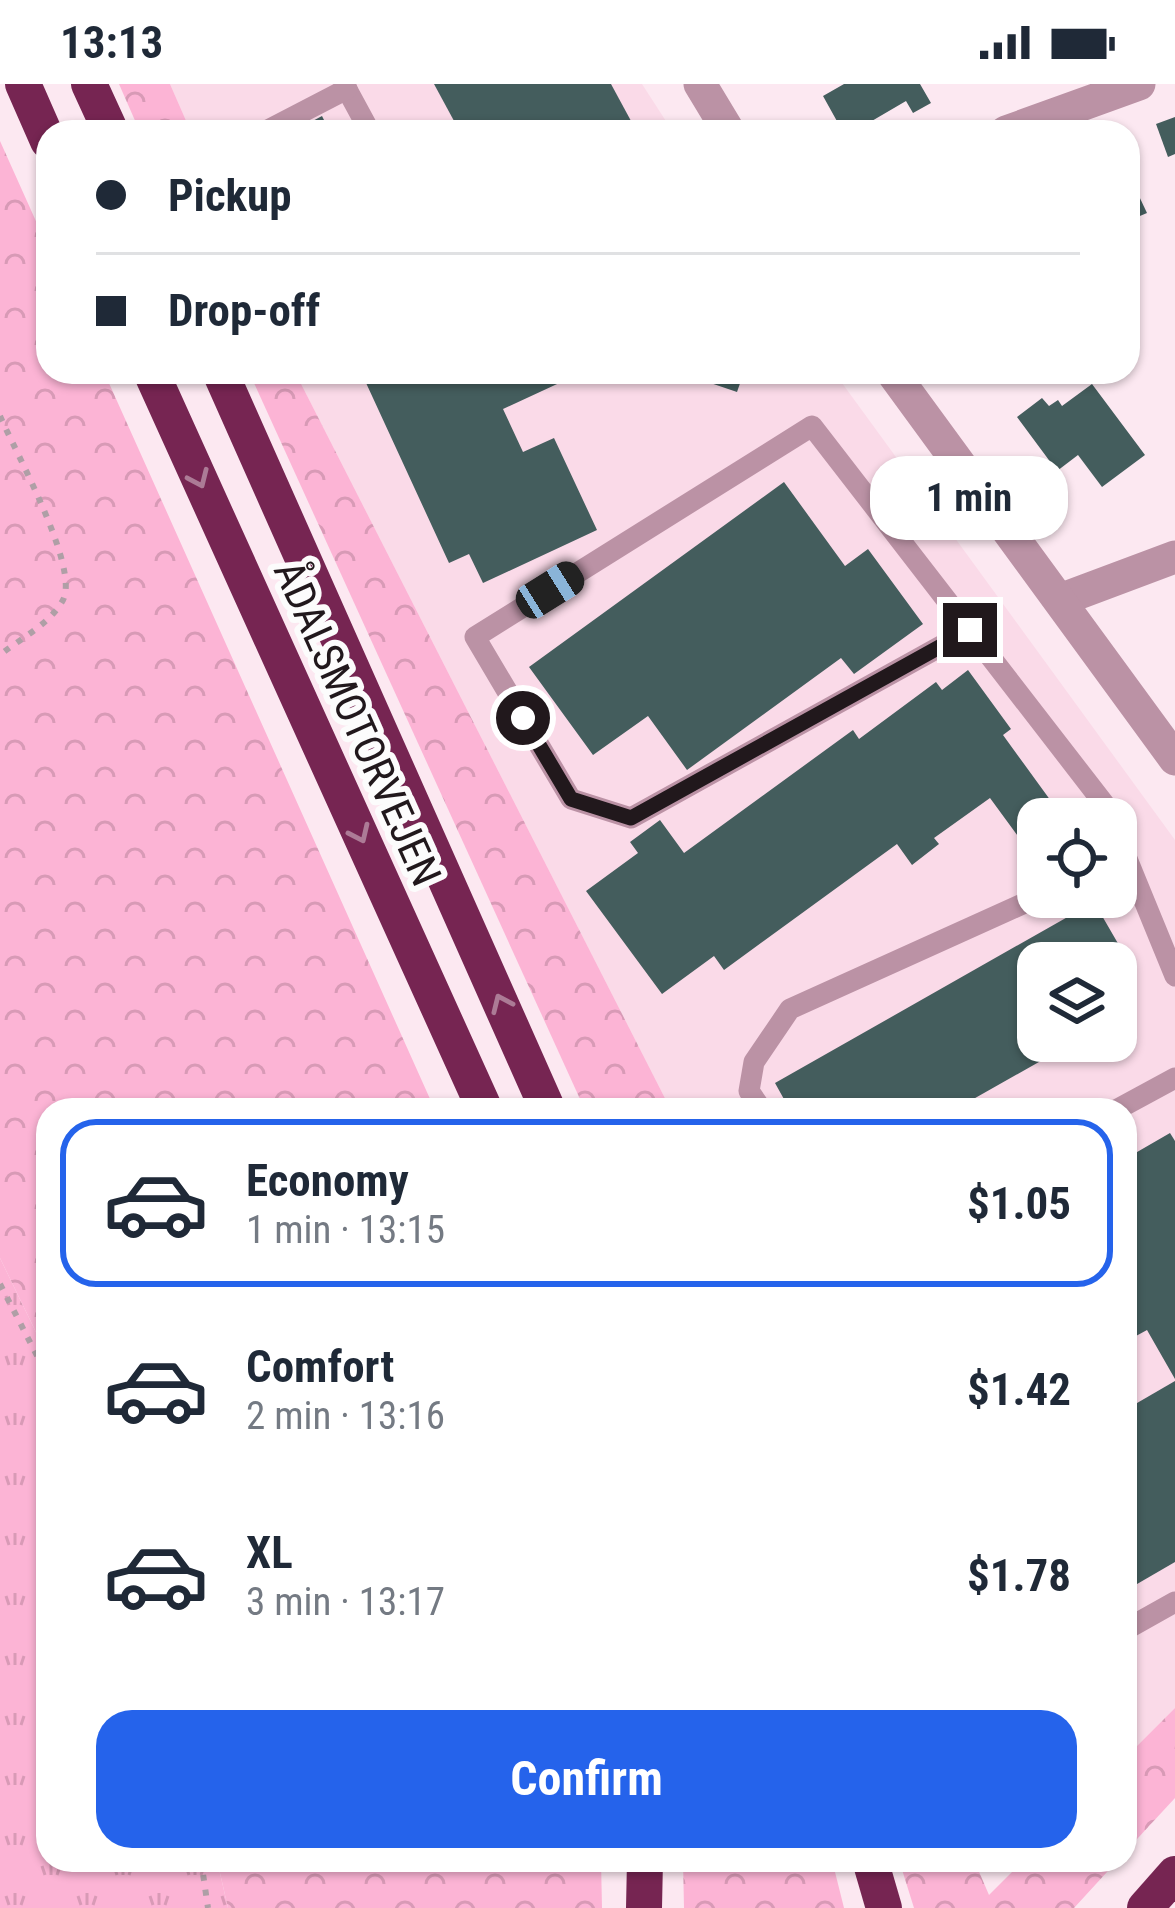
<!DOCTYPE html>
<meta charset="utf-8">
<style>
body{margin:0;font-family:"Roboto Condensed",sans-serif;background:#f6f6f7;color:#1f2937;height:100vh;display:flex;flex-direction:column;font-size:45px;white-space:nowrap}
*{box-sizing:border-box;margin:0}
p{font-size:39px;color:#747a83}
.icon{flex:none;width:66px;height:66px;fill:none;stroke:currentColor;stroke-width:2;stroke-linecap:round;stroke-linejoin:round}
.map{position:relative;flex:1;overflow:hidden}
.details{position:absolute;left:36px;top:1014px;width:1101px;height:774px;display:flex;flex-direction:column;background:#fff;border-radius:36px;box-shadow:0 3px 9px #0004}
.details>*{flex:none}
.top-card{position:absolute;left:36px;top:36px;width:1104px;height:264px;border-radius:36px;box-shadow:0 3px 9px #0004;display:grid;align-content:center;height:264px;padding:0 60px;background:#fff}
.fabs{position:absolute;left:1017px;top:714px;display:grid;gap:24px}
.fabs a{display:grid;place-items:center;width:120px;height:120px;border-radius:24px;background:#fff;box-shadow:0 3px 9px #0004;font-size:60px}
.end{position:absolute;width:54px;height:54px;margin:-27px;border:15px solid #21181c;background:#fff;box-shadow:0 0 0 6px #fff}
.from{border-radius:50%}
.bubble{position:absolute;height:84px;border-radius:36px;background:#fff;box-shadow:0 3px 9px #0004;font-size:39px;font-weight:700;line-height:84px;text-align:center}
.car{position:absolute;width:36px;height:72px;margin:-36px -18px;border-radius:15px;box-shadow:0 0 9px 3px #0007;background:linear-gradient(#222 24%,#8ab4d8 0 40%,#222 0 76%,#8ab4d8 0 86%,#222 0)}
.top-card b{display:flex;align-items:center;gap:42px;height:114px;font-size:45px}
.top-card b+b{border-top:3px solid #e0e1e3}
.top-card i{width:30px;height:30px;background:#1f2937}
ul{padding:21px 0 0;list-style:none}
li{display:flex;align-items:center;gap:36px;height:168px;margin:0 24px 18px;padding:0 36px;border:6px solid transparent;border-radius:36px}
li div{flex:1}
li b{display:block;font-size:45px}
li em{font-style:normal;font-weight:700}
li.selected{border-color:#2563eb}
li>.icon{width:108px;height:108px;stroke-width:1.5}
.button{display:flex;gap:24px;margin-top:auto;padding:24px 60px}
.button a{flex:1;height:138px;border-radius:36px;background:#2563eb;color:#fff;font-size:48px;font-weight:700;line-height:138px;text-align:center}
.status{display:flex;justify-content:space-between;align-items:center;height:84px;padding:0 60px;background:#fff;direction:ltr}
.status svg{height:33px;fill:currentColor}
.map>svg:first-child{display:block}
.built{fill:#fadae8;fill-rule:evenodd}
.grass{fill:url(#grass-tufts)}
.forest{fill:url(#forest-crowns)}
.building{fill:#445d5d}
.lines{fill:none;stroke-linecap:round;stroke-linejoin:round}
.path{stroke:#af9fa6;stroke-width:6;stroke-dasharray:6 9;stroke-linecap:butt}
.service{stroke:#bb92a5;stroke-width:21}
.minor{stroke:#bb92a5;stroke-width:33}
.tertiary{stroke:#bb92a5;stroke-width:33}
.motorway{stroke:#762552;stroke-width:36}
.oneway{stroke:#ac7b96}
.route{stroke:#21181c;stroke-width:15}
.labels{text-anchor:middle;stroke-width:12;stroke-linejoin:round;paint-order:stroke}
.street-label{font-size:42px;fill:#21181c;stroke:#fcfcfc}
</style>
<div class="status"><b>13:13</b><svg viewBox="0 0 49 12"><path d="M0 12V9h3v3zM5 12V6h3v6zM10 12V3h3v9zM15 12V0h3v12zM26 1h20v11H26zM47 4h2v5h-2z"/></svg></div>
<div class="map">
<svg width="1175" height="1824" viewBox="0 0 1175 1824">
<defs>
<pattern id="grass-tufts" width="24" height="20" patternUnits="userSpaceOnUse" patternTransform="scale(3)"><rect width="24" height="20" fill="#fcb4d5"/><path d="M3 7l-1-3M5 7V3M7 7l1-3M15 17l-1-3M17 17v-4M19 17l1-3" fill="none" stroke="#d89ab6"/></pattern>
<pattern id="forest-crowns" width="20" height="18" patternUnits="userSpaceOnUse" patternTransform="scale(3)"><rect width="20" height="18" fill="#fcb4d5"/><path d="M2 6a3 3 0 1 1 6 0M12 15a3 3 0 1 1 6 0" fill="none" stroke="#d89ab6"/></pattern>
</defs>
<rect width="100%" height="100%" fill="#fce8f1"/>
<g class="built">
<path d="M170,0h472l31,48h-482z"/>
<path d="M295,288h539l341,468v868l-50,50v-648h-454zM1038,735h78v78h-78zM1038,879h78v78h-78z"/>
</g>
<path class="grass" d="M0,1174l48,99v503h169l11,48h-228z"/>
<g class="forest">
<path d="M119,0h51l21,48h-51z"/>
<path d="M0,57l48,107v124h56l331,738h-387v247l-48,-99z"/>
<path d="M249,288h46l376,738h-86z"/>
<path d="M1175,1624v90l-50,54v-94z"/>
<path d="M217,1776h384l1,48h-374z"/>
<path d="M683,1776h149l12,48h-160z"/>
<path d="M899,1776h75l15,35 35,-35h94l-44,48h-160z"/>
</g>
<g class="building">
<path d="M434,0h177l26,48h-177z"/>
<path d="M844,0h76l11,19 -18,10 -7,-12 -53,31h-10l-20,-36z"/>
<path d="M322,32l8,16h-38z"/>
<path d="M1175,33v37l-7,3 -12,-33z"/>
<path d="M1138,110l9,19 -19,8v-23z"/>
<path d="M361,288h222l-80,37 20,43 31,-14 43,92 -114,53 -14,-29 -20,9z"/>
<path d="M678,288h66l-7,20z"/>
<path d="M1092,300l53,71 -43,32 -24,-32 -21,16 -40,-54 25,-19 7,8 9,-6 4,6z"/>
<path d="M784,398l61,84 23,-17 55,75 -69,50 -13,-16 -154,112 -39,-54 -55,39 -64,-88z"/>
<path d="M968,586l43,59 -8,6 61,84h-26v31l-7,4 -41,-56 -56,40 5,6 -27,21 -15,-21 -173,126 -10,-14 -52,38 -76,-103 52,-38 -8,-11 30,-22 24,33 169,-123 6,9 77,-57 6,8z"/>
<path d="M1094,818l33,57 -11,6 -78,-2v78h38l-122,69h-164l-15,-27z"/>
<path d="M1170,1049l5,8v238l-28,-49 -22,12v-183z"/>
<path d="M1175,1297v181l-50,29v-181z"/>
</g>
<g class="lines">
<g class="path">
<path d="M0,332c15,35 80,152 63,184 -13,24 -42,38 -63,55"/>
<path d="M0,1200l48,93"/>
<path d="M201,1776l7,48"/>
</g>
<g class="service">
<path d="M344,0l26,48"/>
<path d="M264,48l83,-43"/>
<path d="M970,546l-339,188 -60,-19 -96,-162 337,-211 293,379 6,14"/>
<path d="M1116,748l59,144"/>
<path d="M762,1026l-13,-19 5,-29 36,-53 248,-112"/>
<path d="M1116,1026l59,-32"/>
<path d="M1125,1546l50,-28"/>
</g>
<g class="minor">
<path d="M1006,48l133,-48"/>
<path d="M1060,516l115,-43"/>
</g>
<g class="tertiary">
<path d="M700,0l29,48"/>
<path d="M892,288l283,387"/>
</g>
<g class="motorway">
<path d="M23,0l25,57"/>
<path d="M89,0l22,48"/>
<path d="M151,288l334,738"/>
<path d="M220,288l328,738"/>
<path d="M870,1776l14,48"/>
<path d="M644,1824l1,-48"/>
<path d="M1145,1824l30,-34"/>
</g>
</g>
<defs><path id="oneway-chevron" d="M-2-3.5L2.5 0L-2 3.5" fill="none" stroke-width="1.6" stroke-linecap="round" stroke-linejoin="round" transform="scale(3)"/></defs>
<g class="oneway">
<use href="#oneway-chevron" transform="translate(199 395) rotate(66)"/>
<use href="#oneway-chevron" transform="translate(360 750) rotate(65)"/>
<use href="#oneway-chevron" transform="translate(501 919) rotate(-114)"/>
</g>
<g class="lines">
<path class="route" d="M523,634l48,81 60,19 339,-188"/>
</g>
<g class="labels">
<g class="street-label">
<text transform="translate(358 639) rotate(66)" y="15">ÅDALSMOTORVEJEN</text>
</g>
</g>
</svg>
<div class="fabs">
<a><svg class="icon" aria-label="locate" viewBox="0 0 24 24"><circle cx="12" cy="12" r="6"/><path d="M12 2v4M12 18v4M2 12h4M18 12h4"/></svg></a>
<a><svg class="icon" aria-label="layers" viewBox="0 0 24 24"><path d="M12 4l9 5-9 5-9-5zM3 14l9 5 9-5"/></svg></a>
</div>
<i class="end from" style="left:523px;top:634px"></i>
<i class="end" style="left:970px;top:546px"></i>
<div class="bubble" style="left:870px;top:372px;width:198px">1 min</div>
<i class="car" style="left:550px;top:506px;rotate:58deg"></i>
<div class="top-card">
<b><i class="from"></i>Pickup</b>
<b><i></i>Drop-off</b>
</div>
<section class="details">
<ul>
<li class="selected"><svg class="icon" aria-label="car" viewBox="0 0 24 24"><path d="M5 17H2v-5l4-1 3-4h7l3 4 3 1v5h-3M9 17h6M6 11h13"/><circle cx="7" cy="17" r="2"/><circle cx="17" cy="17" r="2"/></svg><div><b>Economy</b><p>1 min · 13:15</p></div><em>$1.05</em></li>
<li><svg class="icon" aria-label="car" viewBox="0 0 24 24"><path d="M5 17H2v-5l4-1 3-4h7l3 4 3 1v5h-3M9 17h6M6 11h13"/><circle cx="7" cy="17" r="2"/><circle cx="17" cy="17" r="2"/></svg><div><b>Comfort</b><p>2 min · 13:16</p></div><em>$1.42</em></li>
<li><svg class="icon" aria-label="car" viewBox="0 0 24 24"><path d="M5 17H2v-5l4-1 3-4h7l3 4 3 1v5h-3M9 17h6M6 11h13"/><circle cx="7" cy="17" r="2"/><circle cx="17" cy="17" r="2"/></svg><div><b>XL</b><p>3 min · 13:17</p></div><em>$1.78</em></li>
</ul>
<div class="button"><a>Confirm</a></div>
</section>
</div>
